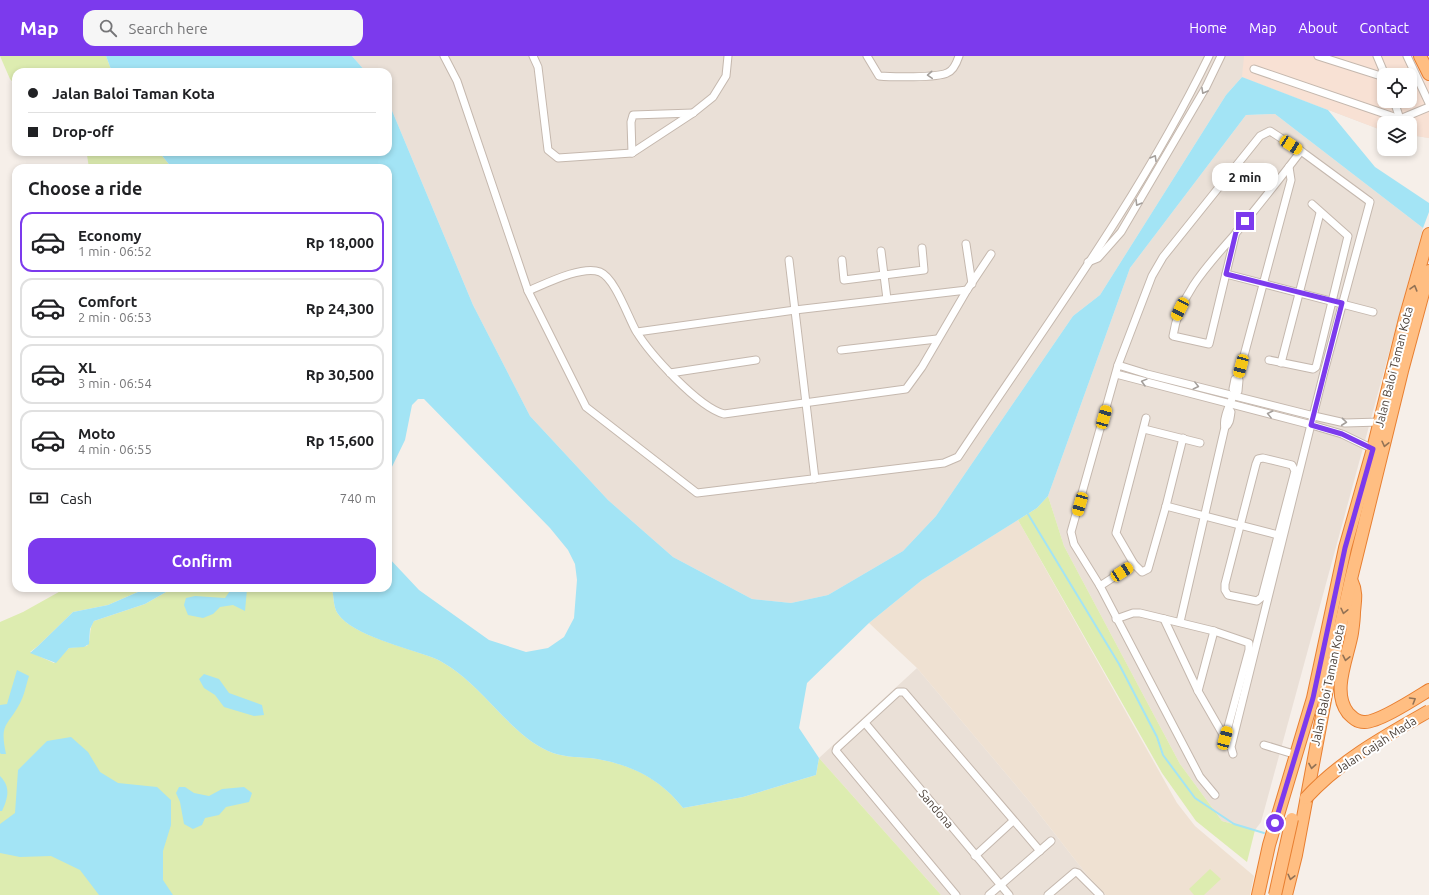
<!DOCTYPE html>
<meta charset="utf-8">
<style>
body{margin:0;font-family:Ubuntu,sans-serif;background:#f6f6f6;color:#202124;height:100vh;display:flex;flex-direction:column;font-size:15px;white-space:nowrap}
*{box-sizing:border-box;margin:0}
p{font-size:13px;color:#757577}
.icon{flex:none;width:22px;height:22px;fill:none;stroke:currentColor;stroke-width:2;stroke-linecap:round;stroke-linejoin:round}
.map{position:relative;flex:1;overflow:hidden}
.drawer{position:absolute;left:12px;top:108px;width:380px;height:428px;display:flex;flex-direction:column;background:#fff;border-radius:12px;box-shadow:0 2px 6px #0003}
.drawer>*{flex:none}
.top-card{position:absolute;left:12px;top:12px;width:380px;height:88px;border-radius:12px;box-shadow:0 2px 6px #0003;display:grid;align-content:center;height:88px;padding:0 16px;background:#fff}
.fabs{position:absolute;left:1377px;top:12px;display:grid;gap:8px}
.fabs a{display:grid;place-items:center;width:40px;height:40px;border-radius:8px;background:#fff;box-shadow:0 2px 6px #0003;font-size:20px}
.end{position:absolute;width:18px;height:18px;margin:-9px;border:5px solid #7c3aed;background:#fff;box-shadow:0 0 0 2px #fff}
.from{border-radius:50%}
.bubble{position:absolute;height:28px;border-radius:12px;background:#fff;box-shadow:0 2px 6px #0003;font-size:13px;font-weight:700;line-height:28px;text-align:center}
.car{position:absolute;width:12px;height:24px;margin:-12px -6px;border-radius:5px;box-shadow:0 0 3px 1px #0007;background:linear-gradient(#f5c518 24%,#345 0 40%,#f5c518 0 76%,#345 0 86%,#f5c518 0)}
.top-card b{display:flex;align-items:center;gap:14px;height:38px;font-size:15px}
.top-card b+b{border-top:1px solid #e0e0e0}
.top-card i{width:10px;height:10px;background:#202124}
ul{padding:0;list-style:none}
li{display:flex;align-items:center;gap:12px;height:60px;margin:0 8px 6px;padding:0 8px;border:2px solid #e0e0e0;border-radius:12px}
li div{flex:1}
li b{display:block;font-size:15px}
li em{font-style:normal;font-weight:700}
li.current{border-color:#7c3aed}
li>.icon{width:36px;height:36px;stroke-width:1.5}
h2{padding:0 16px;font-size:18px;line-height:48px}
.pay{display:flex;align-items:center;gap:10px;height:44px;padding:0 16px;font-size:15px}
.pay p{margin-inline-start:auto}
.primary-button{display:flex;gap:8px;margin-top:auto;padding:8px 16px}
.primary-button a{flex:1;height:46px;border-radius:12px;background:#7c3aed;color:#fff;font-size:16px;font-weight:700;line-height:46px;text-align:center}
header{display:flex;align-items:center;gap:24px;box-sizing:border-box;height:56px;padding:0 20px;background:#7c3aed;color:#fff}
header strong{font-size:19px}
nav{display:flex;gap:22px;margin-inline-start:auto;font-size:14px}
.search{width:280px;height:36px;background:#f6f6f6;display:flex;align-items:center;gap:10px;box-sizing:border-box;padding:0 14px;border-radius:12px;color:#757577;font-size:15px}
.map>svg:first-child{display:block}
.residential{fill:#eae0d7;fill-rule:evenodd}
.commercial{fill:#f8e1d4;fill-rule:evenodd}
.education{fill:#efe1d2}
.green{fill:#ddecb0}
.water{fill:#a3e4f5}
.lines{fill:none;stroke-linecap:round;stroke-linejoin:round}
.stream{stroke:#a3e4f5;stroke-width:2}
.minor-casing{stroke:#c5b8ae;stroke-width:9}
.trunk-casing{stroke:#e87f31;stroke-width:14}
.minor{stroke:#fff;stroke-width:7}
.trunk{stroke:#ffbe82;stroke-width:12}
.trunk-bridge-casing{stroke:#e87f31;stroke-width:14;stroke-linecap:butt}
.trunk-bridge{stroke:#ffbe82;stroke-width:12}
.oneway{stroke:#a49f9b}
.oneway2{stroke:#927255}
.route{stroke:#7c3aed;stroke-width:5}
.labels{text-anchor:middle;stroke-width:4;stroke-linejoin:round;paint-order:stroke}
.street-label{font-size:12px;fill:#4a3f37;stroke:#fff}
</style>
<header>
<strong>Map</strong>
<div class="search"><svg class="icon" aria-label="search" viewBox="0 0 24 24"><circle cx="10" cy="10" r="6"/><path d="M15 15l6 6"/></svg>Search here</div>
<nav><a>Home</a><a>Map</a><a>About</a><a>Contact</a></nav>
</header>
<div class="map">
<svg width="1429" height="839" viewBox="0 0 1429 839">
<rect width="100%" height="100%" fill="#f6efe9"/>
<g class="residential">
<path d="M352,0h1067l10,82 -19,-3v-12h-26v8l-142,-54 -16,18 -126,200 -27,21 -137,200 -33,35 -75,44 -37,8 -39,-4 -79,-42 -65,-57 -78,-84 -57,-111 -85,-204v-29h-22zM1384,19h26v26h-26z"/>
<path d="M1275,58l148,114 -162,594 -6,8 -33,-9 -42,-57 -116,-218 -16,-50 82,-228 116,-153z"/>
<path d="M917,612l113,134 57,73 19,20h-165l-122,-137z"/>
</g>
<path class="commercial" d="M1244,0h175l10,18v64l-19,-3v-12h-26v8l-142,-54zM1384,19h26v26h-26z"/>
<path class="education" d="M1018,464l159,283 18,23 59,50 -4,19h-144l-19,-20 -57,-73 -113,-134 -48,-45 53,-43z"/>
<g class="green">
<path d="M0,0h106l6,16h-96v13l-6,-6z"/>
<path d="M37,96h122l13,16h-83l-2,-13 -50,1z"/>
<path d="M1048,440l16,50 116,218 42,57 33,9 -8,32 -51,-41 -34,-48 -144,-253 19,-12z"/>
<path d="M66,532h81l-39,17 -35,7 -35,34 -8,6 24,11 15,-15 18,-2c5,-7 1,-17 7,-25l51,-17 28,-16h159c2,9 1,19 6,26 14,21 70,34 93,43 9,3 18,9 26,15 31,23 56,63 91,79 13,6 28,6 42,7 38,5 69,19 93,50l60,-11 73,-22 3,-17 122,137h-941v-273l23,-10z"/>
<path d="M1210,813l11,10 -17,16h-10l-5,-6z"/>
</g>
<g class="water">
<path d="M106,0h246l14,16h-254z"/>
<path d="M1242,21l86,33 47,57 54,36v9l-6,16 -148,-114 -29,1 -116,153 -82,228 -11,12 -115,72 -53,43 -62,60 -8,45 20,30 -3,17 -73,22 -60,11c-24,-31 -56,-45 -93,-50 -14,-1 -29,-1 -42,-7 -35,-16 -60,-56 -91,-79 -8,-6 -17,-12 -26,-15 -24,-9 -79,-22 -93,-43 -5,-7 -4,-17 -6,-26h56v-31l31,33 70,50 37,12 22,-4 16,-11 10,-19 3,-38 -2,-16 -7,-14 -18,-22 -126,-129h-6l-6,6 -7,35 -17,35v-307h-216l-13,-16h229v-51l85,204 57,111 78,84 65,57 79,42 39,4 37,-8 75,-44 33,-35 137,-200 27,-21 126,-200z"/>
<path d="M147,532h26l-28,16 -51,17 -4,8 -1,15 -5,3 -15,1 -13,15 -26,-10 8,-7 35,-34 35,-7z"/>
<path d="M232,532l15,1 -2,22 -12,-6 -13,2 -7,7 -10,4 -15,-3 -4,-10 2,-7 9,-2 30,2z"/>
<path d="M17,614l12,6c-3,9 -5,21 -10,29 -13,23 -19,18 -13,49h-5l-1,-1v-48l7,-1z"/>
<path d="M204,618l15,5 10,14 33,12 2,10 -10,1 -30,-9 -9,-12 -11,-7 -5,-9z"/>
<path d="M71,681l17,15 12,20 18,11 39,4 14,13v25l-8,26v29l10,15h-74l-19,-25 -29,-14 -31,1 -20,-4v-29l15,-11 3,-43 29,-29z"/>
<path d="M0,720c11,11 8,22 2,35h-2z"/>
<path d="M179,731h6l9,6 15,3 13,-7 22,-2 8,6 -3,9 -23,5 -7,8 -14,3 -3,7 -9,4 -9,-5 -4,-22 -4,-9z"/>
</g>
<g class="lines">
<path class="stream" d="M1028,458l91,150 38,73 6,18 32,43 39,26 30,9"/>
<g class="minor-casing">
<g id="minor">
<path d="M444,0l13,25 71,210 58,116 111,86 247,-30 14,-6c87,-131 182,-259 251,-401"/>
<path d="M533,0l5,11 10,83 10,8 74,-5 61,-40 20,-16 13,-21 2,-20"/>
<path d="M867,0l12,20c11,1 58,2 68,-3 6,-2 10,-11 12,-17"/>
<path d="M1318,0l66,21"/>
<path d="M1377,0l8,19"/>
<path d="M1407,0l22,47"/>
<path d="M1254,13l146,50 29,-12"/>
<path d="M1394,45l6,18"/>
<path d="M632,97l-1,-31 2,-7 60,-2"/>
<path d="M1236,176l-27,112 -36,-8c6,-42 37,-73 63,-103 22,-27 44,-54 65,-82"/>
<path d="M966,188l6,40"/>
<path d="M881,195l6,48"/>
<path d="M789,204l26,219"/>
<path d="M842,204l2,20 80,-10 -2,-22"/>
<path d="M1088,206l10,-4 23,-26 85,-145 15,-31"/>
<path d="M1226,218l147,38"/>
<path d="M528,235c17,-7 54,-26 72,-19 15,6 28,45 36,59 14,23 62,76 88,83l182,-25 16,-22 45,-77 24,-36"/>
<path d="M637,276l158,-22 172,-20"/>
<path d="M841,294l96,-11"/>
<path d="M1269,304l44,9 3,-2 32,-131 -36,-32"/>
<path d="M1281,307l39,-150"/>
<path d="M1118,309l29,9 167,42 31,7 35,-1"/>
<path d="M670,317l86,-13"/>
<path d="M1116,318l192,50 34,10 31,15"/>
<path d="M1235,335h3l1,-11 -1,-2"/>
<path d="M1146,362l-30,115 18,31 8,8 6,-3 18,-63 17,-68"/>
<path d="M1225,371c5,-3 5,-9 6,-15l-2,-3"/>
<path d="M1144,373l56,14"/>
<path d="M1263,402l29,7 3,6 -33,126 -5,4 -29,-6 -3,-5v-6l31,-120 2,-5z"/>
<path d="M1166,450l112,29"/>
<path d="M1100,530l34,-22"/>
<path d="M1116,563l17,-6h7l74,18 35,12v7l-24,88"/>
<path d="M1164,563l34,72 27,47"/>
<path d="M1180,566l45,-195c-3,-8 7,-27 10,-36l-2,-2 2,-10 3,-1 53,-198 -2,-13"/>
<path d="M1198,635l16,-60"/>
<path d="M865,667l144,172"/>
<path d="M1264,689l33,10"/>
<path d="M1233,698l-2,-7 93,-375 46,-170"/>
<path d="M1215,739l-15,-18 -100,-191 -26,-42 -3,-12 47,-167 34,-89 11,-19 97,-121 10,-5 31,20 68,50"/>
<path d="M975,800l38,-35"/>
<path d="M956,839l-120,-144 1,-3 61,-56h6l136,159"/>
<path d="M989,839l62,-54"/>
<path d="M1048,839l27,-23 3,1 22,22"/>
</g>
</g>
<g class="trunk-casing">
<g id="trunk">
<path d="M1420,0l9,18"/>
<path d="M1352,526c5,10 3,19 2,30 0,7 -1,14 -2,21 -4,24 -21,59 -4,80 5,5 9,9 16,9 14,1 52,-24 65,-32"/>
<path d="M1258,839l11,-50 44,-147 32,-150 28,-99 32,-130 24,-85"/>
<path d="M1286,839l10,-40 34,-182 21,-94 51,-208 27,-100"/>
</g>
</g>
<use href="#minor" class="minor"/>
<use href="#trunk" class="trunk"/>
<g class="trunk-bridge-casing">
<g id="trunk-bridge">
<path d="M1306,742c35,-38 79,-62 123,-87"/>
<path d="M1275,839l17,-76"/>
</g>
</g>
<use href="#trunk-bridge" class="trunk-bridge"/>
</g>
<defs><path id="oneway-chevron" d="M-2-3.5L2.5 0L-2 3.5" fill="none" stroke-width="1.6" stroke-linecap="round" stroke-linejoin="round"/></defs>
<g class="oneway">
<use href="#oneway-chevron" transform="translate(930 19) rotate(176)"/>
<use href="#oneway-chevron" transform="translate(1204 35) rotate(119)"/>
<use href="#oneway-chevron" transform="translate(1154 102) rotate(-60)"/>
<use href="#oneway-chevron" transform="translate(1138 147) rotate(121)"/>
<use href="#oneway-chevron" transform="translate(1144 326) rotate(-165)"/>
<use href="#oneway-chevron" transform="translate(1196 330) rotate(14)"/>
<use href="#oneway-chevron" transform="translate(1270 358) rotate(-166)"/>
<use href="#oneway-chevron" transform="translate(1344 366) rotate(6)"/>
</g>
<g class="oneway2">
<use href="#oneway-chevron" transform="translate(1414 232) rotate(-74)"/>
<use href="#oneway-chevron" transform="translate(1385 388) rotate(103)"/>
<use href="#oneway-chevron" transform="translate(1344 555) rotate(103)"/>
<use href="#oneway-chevron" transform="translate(1346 602) rotate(102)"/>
<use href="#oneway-chevron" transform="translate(1413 644) rotate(-31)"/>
<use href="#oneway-chevron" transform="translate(1312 710) rotate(100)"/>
<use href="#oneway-chevron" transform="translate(1291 821) rotate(104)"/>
</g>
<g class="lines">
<path class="route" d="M1245,165l-9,11 -10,42 116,29 -31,122 31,9 31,15 -28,99 -32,150 -38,125"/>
</g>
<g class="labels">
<g class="street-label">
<text transform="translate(1394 311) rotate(-76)" y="4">Jalan Baloi Taman Kota</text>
<text transform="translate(1328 629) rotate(-78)" y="4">Jalan Baloi Taman Kota</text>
<text transform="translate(1376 689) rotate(-33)" y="4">Jalan Gajah Mada</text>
<text transform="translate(936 753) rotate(50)" y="4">Sandona</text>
</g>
</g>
</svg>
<div class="fabs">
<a><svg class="icon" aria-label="locate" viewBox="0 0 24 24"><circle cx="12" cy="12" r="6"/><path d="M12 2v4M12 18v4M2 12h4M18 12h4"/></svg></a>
<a><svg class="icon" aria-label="layers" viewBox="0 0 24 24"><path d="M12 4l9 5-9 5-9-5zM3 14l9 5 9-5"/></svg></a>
</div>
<i class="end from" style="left:1275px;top:767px"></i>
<i class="end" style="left:1245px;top:165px"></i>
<div class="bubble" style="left:1212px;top:107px;width:66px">2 min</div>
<i class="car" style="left:1291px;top:89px;rotate:123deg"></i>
<i class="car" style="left:1180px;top:253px;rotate:207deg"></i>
<i class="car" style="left:1241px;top:310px;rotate:195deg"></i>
<i class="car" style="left:1104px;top:361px;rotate:16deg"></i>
<i class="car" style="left:1080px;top:448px;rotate:196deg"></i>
<i class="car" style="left:1122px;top:516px;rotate:57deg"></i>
<i class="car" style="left:1225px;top:682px;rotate:15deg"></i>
<div class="top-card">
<b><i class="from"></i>Jalan Baloi Taman Kota</b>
<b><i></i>Drop-off</b>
</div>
<section class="drawer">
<h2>Choose a ride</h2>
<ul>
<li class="current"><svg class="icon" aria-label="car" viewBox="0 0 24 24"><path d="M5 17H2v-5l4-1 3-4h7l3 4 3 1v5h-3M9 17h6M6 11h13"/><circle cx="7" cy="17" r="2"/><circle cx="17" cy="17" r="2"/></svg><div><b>Economy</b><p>1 min · 06:52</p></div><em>Rp 18,000</em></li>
<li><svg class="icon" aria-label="car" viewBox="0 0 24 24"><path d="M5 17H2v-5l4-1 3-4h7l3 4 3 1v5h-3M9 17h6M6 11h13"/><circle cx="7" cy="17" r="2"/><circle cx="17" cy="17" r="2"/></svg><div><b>Comfort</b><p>2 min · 06:53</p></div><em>Rp 24,300</em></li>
<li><svg class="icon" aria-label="car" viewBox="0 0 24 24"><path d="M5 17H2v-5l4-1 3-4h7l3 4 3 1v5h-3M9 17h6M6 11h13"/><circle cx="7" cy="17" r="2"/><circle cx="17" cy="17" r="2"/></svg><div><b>XL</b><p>3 min · 06:54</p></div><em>Rp 30,500</em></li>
<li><svg class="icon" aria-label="car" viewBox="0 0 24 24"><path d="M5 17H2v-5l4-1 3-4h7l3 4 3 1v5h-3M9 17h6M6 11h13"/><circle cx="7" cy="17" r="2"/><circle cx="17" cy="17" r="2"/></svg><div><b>Moto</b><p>4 min · 06:55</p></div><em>Rp 15,600</em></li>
</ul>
<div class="pay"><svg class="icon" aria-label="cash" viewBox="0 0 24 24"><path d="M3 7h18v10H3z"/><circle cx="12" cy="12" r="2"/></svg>Cash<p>740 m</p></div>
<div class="primary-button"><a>Confirm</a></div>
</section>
</div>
